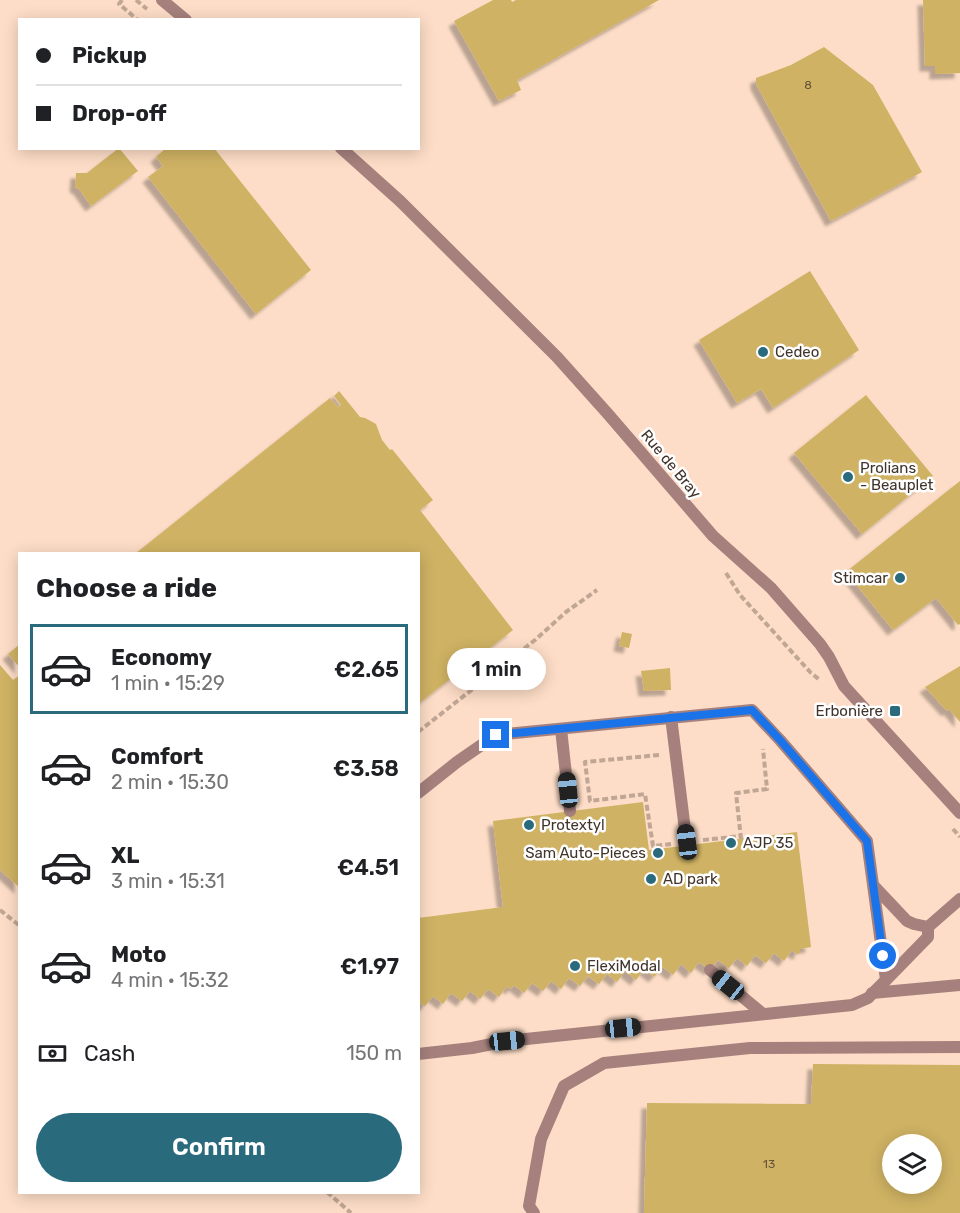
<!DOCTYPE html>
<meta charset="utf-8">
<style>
body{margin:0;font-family:Rubik,sans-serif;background:#f2f2f2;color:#202124;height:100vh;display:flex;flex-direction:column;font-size:22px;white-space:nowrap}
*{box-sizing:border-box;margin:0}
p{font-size:20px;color:#757577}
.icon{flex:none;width:33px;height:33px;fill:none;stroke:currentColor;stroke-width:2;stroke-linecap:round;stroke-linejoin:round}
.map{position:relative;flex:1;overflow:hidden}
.side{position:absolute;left:18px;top:552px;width:402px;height:642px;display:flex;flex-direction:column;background:#fff;border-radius:0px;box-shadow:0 3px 15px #0003}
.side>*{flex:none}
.guide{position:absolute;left:18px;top:18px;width:402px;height:132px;border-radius:0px;box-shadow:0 3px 15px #0003;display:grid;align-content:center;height:132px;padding:0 18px;background:#fff}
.buttons{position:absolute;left:882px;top:1134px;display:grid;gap:12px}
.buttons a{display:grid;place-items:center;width:60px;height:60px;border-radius:50%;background:#fff;box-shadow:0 3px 15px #0003;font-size:30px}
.end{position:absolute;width:27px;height:27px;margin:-14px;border:8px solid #1a73e8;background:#fff;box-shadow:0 0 0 3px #fff}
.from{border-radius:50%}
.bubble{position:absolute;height:42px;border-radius:21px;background:#fff;box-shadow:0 3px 15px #0003;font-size:20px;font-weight:600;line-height:42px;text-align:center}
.car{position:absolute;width:18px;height:36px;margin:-18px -9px;border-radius:8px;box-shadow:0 0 4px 2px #0007;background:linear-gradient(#222 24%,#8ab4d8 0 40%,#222 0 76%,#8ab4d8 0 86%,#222 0)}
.guide b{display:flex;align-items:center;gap:21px;height:57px;font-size:22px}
.guide b+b{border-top:2px solid #e0e0e0}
.guide i{width:15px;height:15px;background:#202124}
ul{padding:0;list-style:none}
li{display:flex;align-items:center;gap:18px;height:90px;margin:0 12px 9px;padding:0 6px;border:3px solid transparent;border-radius:0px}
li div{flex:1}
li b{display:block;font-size:22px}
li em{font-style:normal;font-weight:600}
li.selected{border-color:#296a7d}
li>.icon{width:54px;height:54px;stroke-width:1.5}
h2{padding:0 18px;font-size:27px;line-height:72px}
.pay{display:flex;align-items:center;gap:15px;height:66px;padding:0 18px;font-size:22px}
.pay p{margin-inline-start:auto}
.cta{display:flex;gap:12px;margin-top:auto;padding:12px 18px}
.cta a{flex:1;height:69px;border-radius:36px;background:#296a7d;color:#fff;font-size:24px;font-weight:600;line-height:69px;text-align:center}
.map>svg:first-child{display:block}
.building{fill:#cfb263;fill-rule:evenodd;filter:url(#shadow)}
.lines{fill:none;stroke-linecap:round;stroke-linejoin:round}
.path{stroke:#c0a694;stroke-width:4;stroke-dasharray:6 3;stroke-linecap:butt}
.service{stroke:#a6807d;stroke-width:12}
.tertiary{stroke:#a6807d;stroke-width:12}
.route{stroke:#1a73e8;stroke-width:8}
.poi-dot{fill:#296a7d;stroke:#fff;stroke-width:2}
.labels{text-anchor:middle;stroke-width:5;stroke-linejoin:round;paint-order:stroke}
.number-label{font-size:12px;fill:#645439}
.poi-label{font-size:15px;fill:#41342b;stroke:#fff;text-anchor:start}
.street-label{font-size:15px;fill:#41342b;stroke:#fff}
</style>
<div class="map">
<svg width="960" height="1213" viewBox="0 0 960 1213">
<defs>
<filter id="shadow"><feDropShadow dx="-5.5" dy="5.5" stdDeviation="1.5" flood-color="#0004"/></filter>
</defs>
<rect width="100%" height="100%" fill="#fdddc7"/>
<g class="building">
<path d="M493,0h18l1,2 4,-2h143l-142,80 4,10 -22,11 -45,-80z"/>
<path d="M923,0h37v73l-25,1v-8h-10z"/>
<path d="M824,47l49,38 49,87 -91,49 -75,-137v-6l35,-13z"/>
<path d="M119,148l19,23 -47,35 -12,-17 -4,-2 1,-14h11z"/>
<path d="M166,148h48l97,122 -55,44 -108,-137 15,-11 -7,-9z"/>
<path d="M810,271l49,79 -86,58 -12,-19 -24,14 -38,-63z"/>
<path d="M339,391l21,26 5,1 11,6 6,16 8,10 2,-1 41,51 -13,10 93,120 -95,74v-150h-283l195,-156 8,9 3,-2 -7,-9z"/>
<path d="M866,395l67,81 -71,58 -68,-81z"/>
<path d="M960,481v143l-2,1 -22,-27 -43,32 -47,-58z"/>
<path d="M622,632l10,2 -3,14 -10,-2z"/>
<path d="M20,644v24l-12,-14z"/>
<path d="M0,665l13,15 7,-5v213l-20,-18z"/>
<path d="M960,666v56l-11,-13 -2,2 -22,-24z"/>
<path d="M670,668l1,22 -27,1 -3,-20z"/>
<path d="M643,802l6,48 148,-18 14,115 -11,2v4l-3,1 -5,-4 -8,11 -10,-8 -8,10 -11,-8 -8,11 -10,-8 -8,10 -11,-8 -8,10 -11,-8 -8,11 -10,-9 -8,11 -10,-8 -9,10 -10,-8 -8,11 -11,-9 -8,11 -10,-8 -8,10 -11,-8 -8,10 -11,-8 -8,11 -10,-8 -8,10 -11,-8 -8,10 -10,-8 -3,4 -4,-3 -8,11 -11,-8 -8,10 -10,-8 -8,10 -11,-8 -8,11 -10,-8 -8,10 -7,-4v-84l85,-11 -10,-86z"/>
<path d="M813,1064l147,1v148h-316l3,-110 164,1zM892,1144h40v40h-40z"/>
</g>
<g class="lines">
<g class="path">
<path d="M122,0l-3,4 19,16"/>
<path d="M136,0l11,9"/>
<path d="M726,573l14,22 71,78 9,7"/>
<path d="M418,732l117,-92 31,-28 31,-22"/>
<path d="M659,755l-74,7 5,39 55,-7 8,52 18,-2"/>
<path d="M953,829l7,8"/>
<path d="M741,839l-5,-46 31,-4 -4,-40"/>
<path d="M703,840l38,-4"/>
<path d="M0,910l20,16"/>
<path d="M327,1192l24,21"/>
</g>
<g class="service">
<path d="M671,717l16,129"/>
<path d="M561,729l9,82"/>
<path d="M418,793l39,-31 39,-27 256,-25 28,30 87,101 19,139 -18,18 -16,7 -345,36 -35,7 -54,6"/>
<path d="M874,886l33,35 7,3 14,3"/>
<path d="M710,970l53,44"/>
<path d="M886,980l42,-43v-10l32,-28"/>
<path d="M872,993l88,-8"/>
<path d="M534,1213l-5,-7 12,-67 23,-53 40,-23 146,-15 210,-1"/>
</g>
<g class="tertiary">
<path d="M162,0l24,20"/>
<path d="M341,148l59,53 157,156 51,57 105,122 58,52 49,56 9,13 15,29 116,127"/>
</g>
</g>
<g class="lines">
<path class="route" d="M496,735l256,-25 28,30 87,101 16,115"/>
</g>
<g class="poi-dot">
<circle cx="763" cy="352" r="6"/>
<circle cx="848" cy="477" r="6"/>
<circle cx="900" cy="578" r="6"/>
<rect x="889" y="705" width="12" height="12" rx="3"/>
<circle cx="529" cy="825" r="6"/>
<circle cx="731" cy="843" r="6"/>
<circle cx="658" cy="853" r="6"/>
<circle cx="651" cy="879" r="6"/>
<circle cx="575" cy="966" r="6"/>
</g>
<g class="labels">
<g class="number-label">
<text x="808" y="89">8</text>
<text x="769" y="1168">13</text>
</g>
<g class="poi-label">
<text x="775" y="357">Cedeo</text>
<text x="860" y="473">Prolians<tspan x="860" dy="17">- Beauplet</tspan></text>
<text x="888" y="583" text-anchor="end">Stimcar</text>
<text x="883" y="716" text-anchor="end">Erbonière</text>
<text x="541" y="830">Protextyl</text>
<text x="743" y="848">AJP 35</text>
<text x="646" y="858" text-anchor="end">Sam Auto-Pieces</text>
<text x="663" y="884">AD park</text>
<text x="587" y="971">FlexiModal</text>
</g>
<g class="street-label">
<text transform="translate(671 464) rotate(50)" y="5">Rue de Bray</text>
</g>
</g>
</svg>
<div class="buttons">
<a><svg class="icon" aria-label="layers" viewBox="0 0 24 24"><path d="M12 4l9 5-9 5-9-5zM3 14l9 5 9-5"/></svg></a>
</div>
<i class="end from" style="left:883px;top:956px"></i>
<i class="end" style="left:496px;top:735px"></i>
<div class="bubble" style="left:447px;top:648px;width:99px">1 min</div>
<i class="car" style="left:568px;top:790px;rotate:354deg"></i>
<i class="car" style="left:687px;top:842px;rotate:353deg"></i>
<i class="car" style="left:728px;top:985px;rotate:309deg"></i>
<i class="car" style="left:623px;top:1028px;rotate:84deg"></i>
<i class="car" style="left:507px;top:1041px;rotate:84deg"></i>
<div class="guide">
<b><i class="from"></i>Pickup</b>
<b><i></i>Drop-off</b>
</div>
<section class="side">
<h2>Choose a ride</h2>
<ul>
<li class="selected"><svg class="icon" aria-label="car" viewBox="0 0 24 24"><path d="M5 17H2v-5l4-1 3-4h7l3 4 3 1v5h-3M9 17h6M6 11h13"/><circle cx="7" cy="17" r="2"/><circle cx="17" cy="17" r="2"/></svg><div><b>Economy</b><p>1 min · 15:29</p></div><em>€2.65</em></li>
<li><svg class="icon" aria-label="car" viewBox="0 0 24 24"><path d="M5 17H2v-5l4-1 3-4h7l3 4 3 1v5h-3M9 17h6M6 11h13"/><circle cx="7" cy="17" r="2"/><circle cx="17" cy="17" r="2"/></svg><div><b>Comfort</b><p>2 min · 15:30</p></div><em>€3.58</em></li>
<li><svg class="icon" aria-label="car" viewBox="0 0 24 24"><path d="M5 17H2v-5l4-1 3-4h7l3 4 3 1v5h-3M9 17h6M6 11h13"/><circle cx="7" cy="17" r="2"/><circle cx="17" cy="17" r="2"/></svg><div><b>XL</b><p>3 min · 15:31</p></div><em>€4.51</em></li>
<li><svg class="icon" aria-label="car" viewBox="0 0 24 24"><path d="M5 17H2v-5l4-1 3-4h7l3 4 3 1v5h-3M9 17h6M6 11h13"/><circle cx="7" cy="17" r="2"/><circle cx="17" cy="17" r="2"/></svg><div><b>Moto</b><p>4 min · 15:32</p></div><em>€1.97</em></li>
</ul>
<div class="pay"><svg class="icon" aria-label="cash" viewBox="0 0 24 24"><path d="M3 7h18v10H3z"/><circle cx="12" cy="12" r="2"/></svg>Cash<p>150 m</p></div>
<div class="cta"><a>Confirm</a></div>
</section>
</div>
